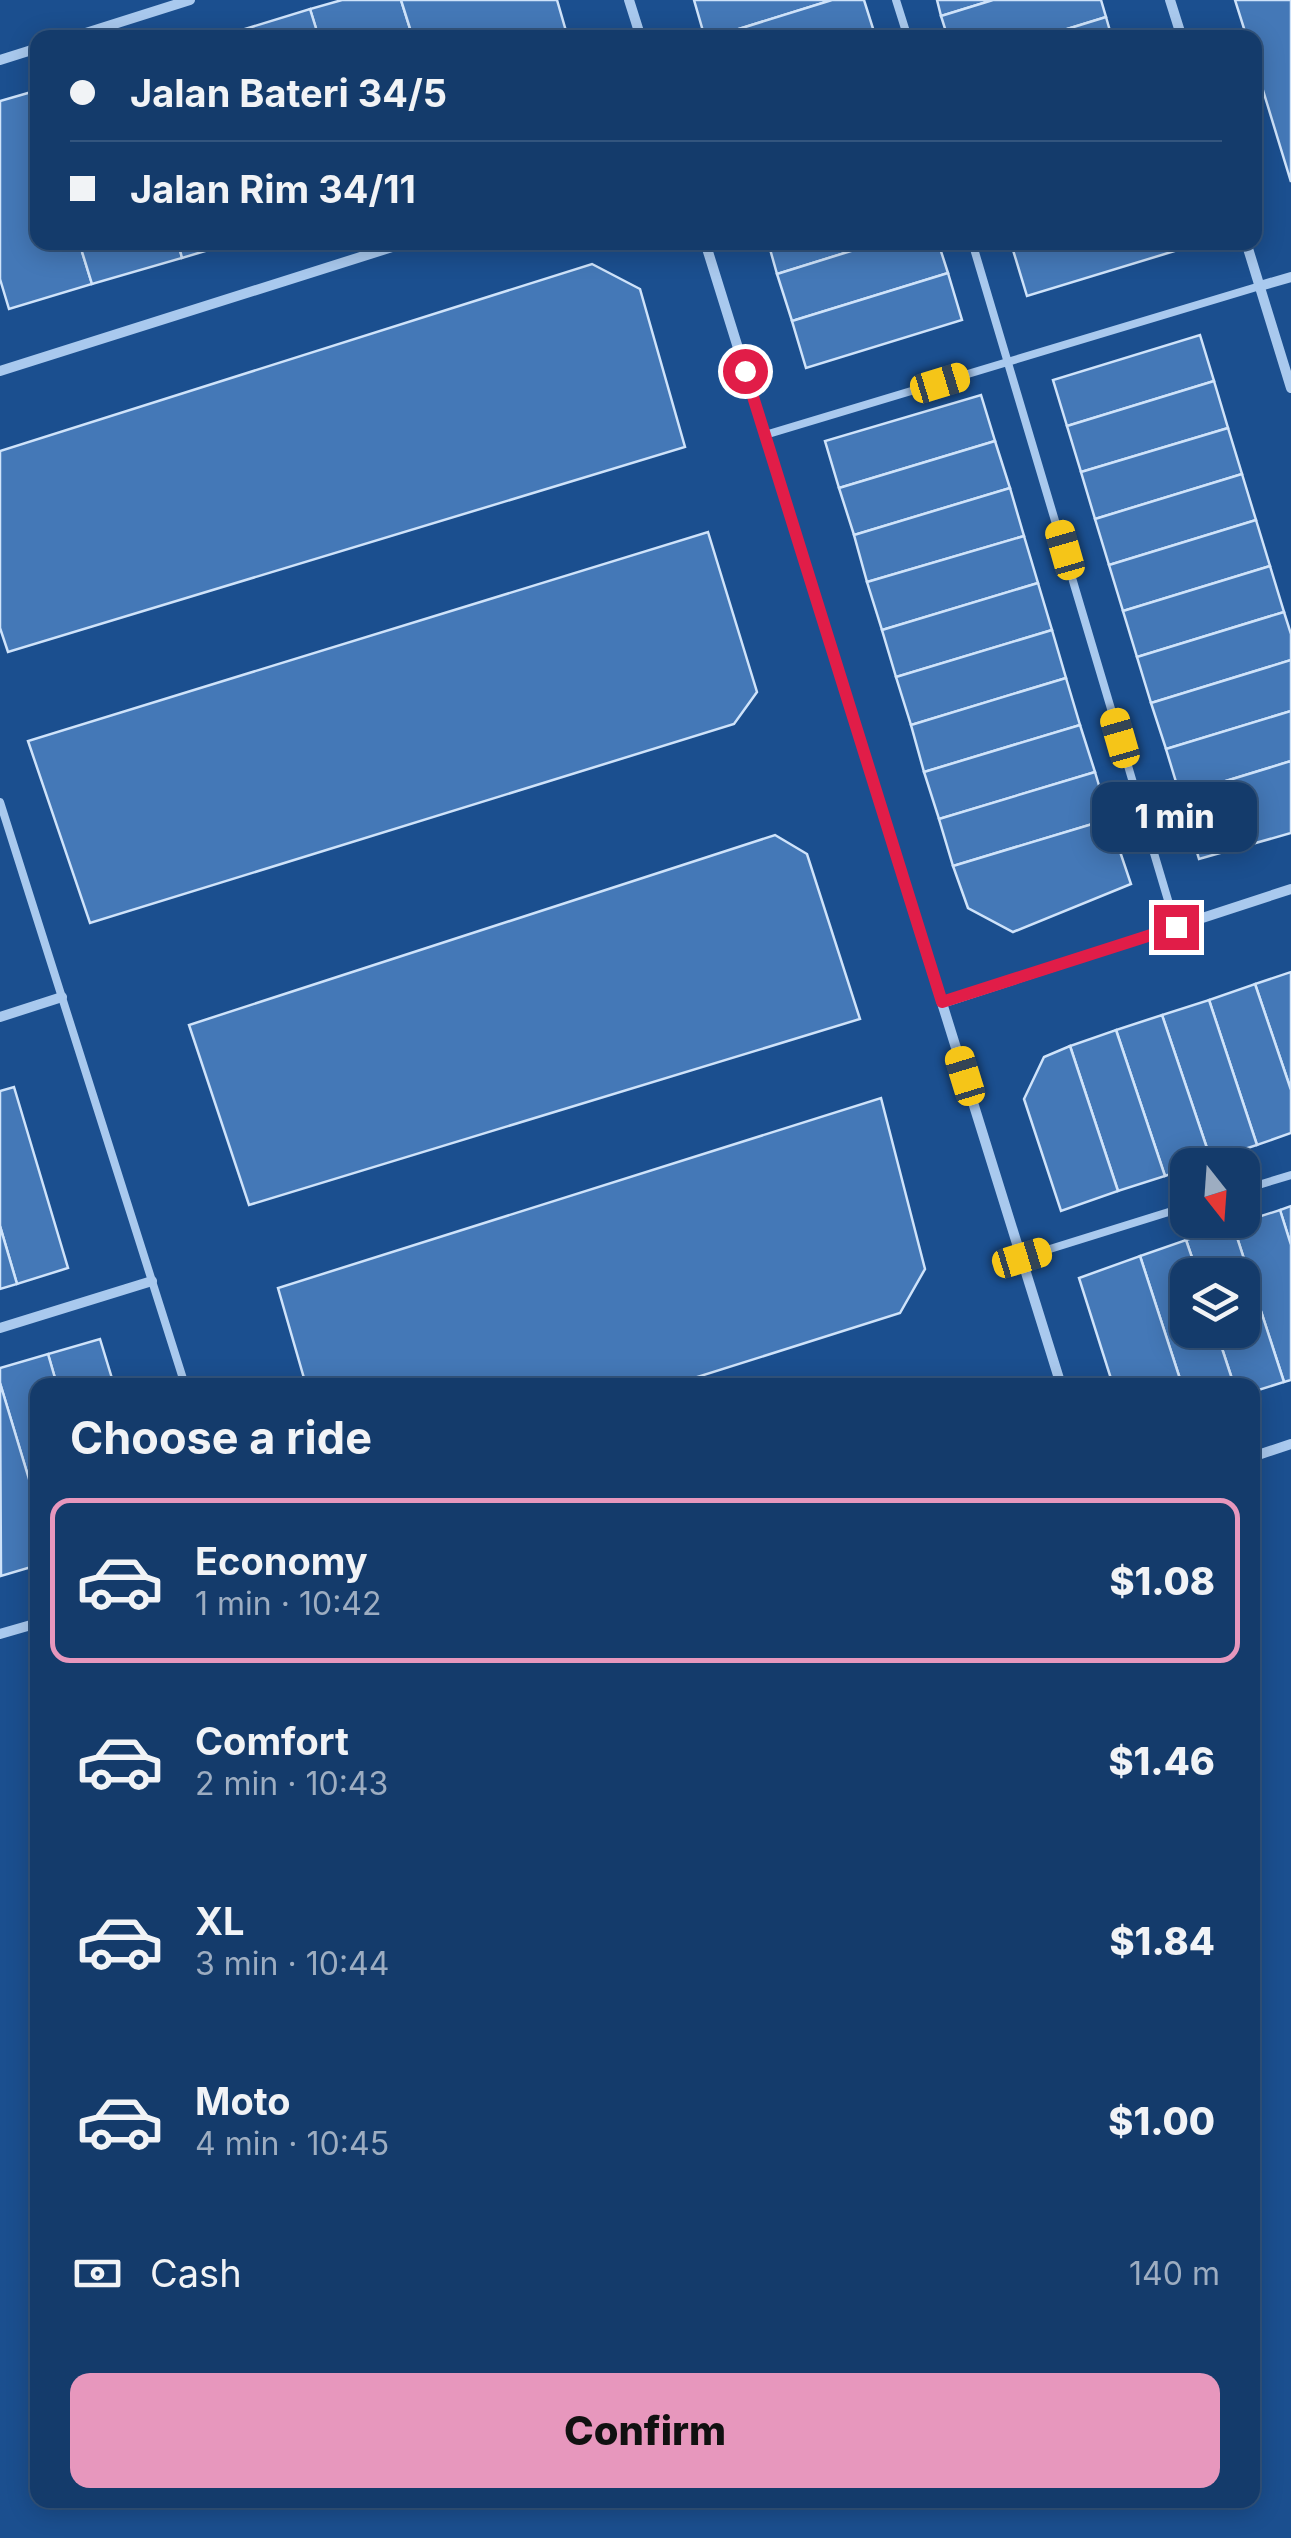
<!DOCTYPE html>
<meta charset="utf-8">
<style>
body{margin:0;font-family:Inter,sans-serif;background:#1d4271;color:#f1f3f6;height:100vh;display:flex;flex-direction:column;font-size:38px;white-space:nowrap}
*{box-sizing:border-box;margin:0}
p{font-size:32px;color:#9dadc1}
.icon{flex:none;width:55px;height:55px;fill:none;stroke:currentColor;stroke-width:2;stroke-linecap:round;stroke-linejoin:round}
.map{position:relative;flex:1;overflow:hidden}
.details{position:absolute;left:30px;top:1378px;width:1230px;height:1130px;display:flex;flex-direction:column;background:#143b6b;border-radius:20px;box-shadow:0 5px 25px #0003,0 0 0 2px #33557e}
.details>*{flex:none}
.banner{position:absolute;left:30px;top:30px;width:1232px;height:220px;border-radius:20px;box-shadow:0 5px 25px #0003,0 0 0 2px #33557e;display:grid;align-content:center;height:220px;padding:0 40px;background:#143b6b}
.needle{width:65px;rotate:163deg}
.tools{position:absolute;left:1170px;top:1148px;display:grid;gap:20px}
.tools a{display:grid;place-items:center;width:90px;height:90px;border-radius:20px;background:#143b6b;box-shadow:0 5px 25px #0003,0 0 0 2px #33557e;font-size:50px}
.end{position:absolute;width:45px;height:45px;margin:-22px;border:12px solid #e11d48;background:#fff;box-shadow:0 0 0 5px #fff}
.from{border-radius:50%}
.bubble{position:absolute;height:70px;border-radius:20px;background:#143b6b;box-shadow:0 5px 25px #0003,0 0 0 2px #33557e;font-size:32px;font-weight:800;line-height:70px;text-align:center}
.car{position:absolute;width:30px;height:60px;margin:-30px -15px;border-radius:12px;box-shadow:0 0 8px 2px #0007;background:linear-gradient(#f5c518 24%,#345 0 40%,#f5c518 0 76%,#345 0 86%,#f5c518 0)}
.banner b{display:flex;align-items:center;gap:35px;height:95px;font-size:38px}
.banner b+b{border-top:2px solid #33557e}
.banner i{width:25px;height:25px;background:#f1f3f6}
ul{padding:0;list-style:none}
li{display:flex;align-items:center;gap:30px;height:165px;margin:0 20px 15px;padding:0 20px;border:5px solid transparent;border-radius:20px}
li div{flex:1}
li b{display:block;font-size:38px}
li em{font-style:normal;font-weight:800}
li.active{border-color:#e797bd}
li>.icon{width:90px;height:90px;stroke-width:1.5}
h2{padding:0 40px;font-size:45px;line-height:120px}
.pay{display:flex;align-items:center;gap:25px;height:110px;padding:0 40px;font-size:38px}
.pay p{margin-inline-start:auto}
.action{display:flex;gap:20px;margin-top:auto;padding:20px 40px}
.action a{flex:1;height:115px;border-radius:20px;background:#e797bd;color:#111;font-size:40px;font-weight:800;line-height:115px;text-align:center}
.map>svg:first-child{display:block}
.building{fill:#4478b7;stroke:#cfe3fa;stroke-width:2.5}
.lines{fill:none;stroke-linecap:round;stroke-linejoin:round}
.service{stroke:#a9c9ee;stroke-width:8}
.minor{stroke:#a9c9ee;stroke-width:10}
.route{stroke:#e11d48;stroke-width:12}
</style>
<div class="map">
<svg width="1291" height="2538" viewBox="0 0 1291 2538">
<rect width="100%" height="100%" fill="#1b4f8f"/>
<g class="building">
<path d="M342,0h59l12,38h-94l-9,-29z"/>
<path d="M401,0h156l11,38h-155z"/>
<path d="M694,0h138l-122,38h-5z"/>
<path d="M832,0h32l12,38h-166z"/>
<path d="M937,0h56l-52,16z"/>
<path d="M993,0h108l5,17 -68,21h-90l-7,-22z"/>
<path d="M1235,0h56v182l-36,-118v-26h-8z"/>
<path d="M310,9l9,29h-103z"/>
<path d="M1106,17l6,21h-74z"/>
<path d="M35,91l3,151h41l13,42 -83,25 -9,-30v-178z"/>
<path d="M79,242h99l4,16 -90,26z"/>
<path d="M178,242h57l-53,16z"/>
<path d="M768,242h112l-103,32z"/>
<path d="M880,242h58l10,31 -156,48 -15,-47z"/>
<path d="M1036,242h139l3,8 -151,46 -14,-46z"/>
<path d="M592,264l48,25 45,158 -677,205 -8,-24v-177z"/>
<path d="M948,273l14,47 -156,48 -14,-47z"/>
<path d="M1200,335l14,46 -147,45 -14,-46z"/>
<path d="M1214,381l14,47 -147,44 -14,-46z"/>
<path d="M981,395l14,46 -156,47 -14,-47z"/>
<path d="M1228,428l14,46 -147,45 -14,-47z"/>
<path d="M995,441l15,47 -156,47 -15,-47z"/>
<path d="M1242,474l14,46 -147,45 -14,-46z"/>
<path d="M1010,488l14,48 -157,46 -13,-47z"/>
<path d="M1256,520l14,46 -147,45 -14,-46z"/>
<path d="M708,532l49,160 -23,32 -644,199 -62,-182z"/>
<path d="M1024,536l14,47 -156,47 -15,-48z"/>
<path d="M1270,566l14,46 -147,45 -14,-46z"/>
<path d="M1038,583l14,47 -156,47 -14,-47z"/>
<path d="M1284,612l7,22v26l-140,43 -14,-46z"/>
<path d="M1052,630l14,48 -155,47 -15,-48z"/>
<path d="M1291,660v51l-125,38 -15,-46z"/>
<path d="M1066,678l14,47 -156,47 -13,-47z"/>
<path d="M1291,711v50l-111,34 -14,-46z"/>
<path d="M1080,725l15,47 -156,47 -15,-47z"/>
<path d="M1291,761v72l-92,26 -19,-64z"/>
<path d="M1095,772l14,47 -156,47 -14,-47z"/>
<path d="M1109,819l22,65 -118,48 -45,-24 -15,-42z"/>
<path d="M775,835l32,19 53,165 -611,186 -60,-180z"/>
<path d="M1291,972v118l-36,-106z"/>
<path d="M1255,984l36,106v43l-34,12 -48,-145z"/>
<path d="M1209,1000l48,145 -46,15 -49,-145z"/>
<path d="M1162,1015l49,145 -46,16 -49,-146z"/>
<path d="M1116,1030l49,146 -47,15 -48,-145z"/>
<path d="M1070,1046l48,145 -57,20 -37,-112 20,-42z"/>
<path d="M14,1087l54,181 -51,16 -17,-58v-135z"/>
<path d="M881,1098l44,171 -25,44 -228,72h-366l-28,-97z"/>
<path d="M1291,1206v39l-11,-35z"/>
<path d="M1280,1210l11,35v135l-7,2 -51,-157z"/>
<path d="M1233,1225l51,157 -32,10v-7h-18l-18,-55h26v-55h-44l-12,-35z"/>
<path d="M0,1226l17,58 -17,5z"/>
<path d="M1186,1240l12,35h-10v55h28l18,55h-52l-42,-129z"/>
<path d="M1140,1256l42,129h-69l-34,-107z"/>
<path d="M100,1339l14,46h-57l-9,-31z"/>
<path d="M48,1354l9,31h-19v124l-38,-126v-15z"/>
<path d="M0,1383l38,126v56l-37,11z"/>
</g>
<g class="lines">
<g class="service">
<path d="M896,0l12,38"/>
<path d="M972,242l204,685"/>
<path d="M765,435l495,-149"/>
<path d="M0,802l185,583"/>
<path d="M1242,1190l49,-15"/>
<path d="M1021,1258l167,-52"/>
</g>
<g class="minor">
<path d="M629,0l12,38"/>
<path d="M1170,0l12,38"/>
<path d="M70,38l120,-38"/>
<path d="M0,60l38,-12"/>
<path d="M705,242l356,1143"/>
<path d="M1246,242l45,146"/>
<path d="M1260,286l31,-9"/>
<path d="M0,371l408,-129"/>
<path d="M942,1003l349,-114"/>
<path d="M0,1017l62,-20"/>
<path d="M0,1328l152,-47"/>
<path d="M1252,1457l39,-13"/>
<path d="M0,1634l38,-11"/>
</g>
</g>
<g class="lines">
<path class="route" d="M745,371l197,631 234,-75"/>
</g>
</svg>
<div class="tools">
<a><svg class="needle" viewBox="-14 -14 28 28"><path d="M0-13l5 13h-10z" fill="#e53935"/><path d="M0 13l5-13h-10z" fill="#9dadc1"/></svg></a>
<a><svg class="icon" aria-label="layers" viewBox="0 0 24 24"><path d="M12 4l9 5-9 5-9-5zM3 14l9 5 9-5"/></svg></a>
</div>
<i class="end from" style="left:745px;top:371px"></i>
<i class="end" style="left:1176px;top:927px"></i>
<div class="bubble" style="left:1092px;top:782px;width:165px">1 min</div>
<i class="car" style="left:940px;top:383px;rotate:73deg"></i>
<i class="car" style="left:1065px;top:550px;rotate:344deg"></i>
<i class="car" style="left:1120px;top:738px;rotate:344deg"></i>
<i class="car" style="left:965px;top:1076px;rotate:343deg"></i>
<i class="car" style="left:1022px;top:1258px;rotate:73deg"></i>
<div class="banner">
<b><i class="from"></i>Jalan Bateri 34/5</b>
<b><i></i>Jalan Rim 34/11</b>
</div>
<section class="details">
<h2>Choose a ride</h2>
<ul>
<li class="active"><svg class="icon" aria-label="car" viewBox="0 0 24 24"><path d="M5 17H2v-5l4-1 3-4h7l3 4 3 1v5h-3M9 17h6M6 11h13"/><circle cx="7" cy="17" r="2"/><circle cx="17" cy="17" r="2"/></svg><div><b>Economy</b><p>1 min · 10:42</p></div><em>$1.08</em></li>
<li><svg class="icon" aria-label="car" viewBox="0 0 24 24"><path d="M5 17H2v-5l4-1 3-4h7l3 4 3 1v5h-3M9 17h6M6 11h13"/><circle cx="7" cy="17" r="2"/><circle cx="17" cy="17" r="2"/></svg><div><b>Comfort</b><p>2 min · 10:43</p></div><em>$1.46</em></li>
<li><svg class="icon" aria-label="car" viewBox="0 0 24 24"><path d="M5 17H2v-5l4-1 3-4h7l3 4 3 1v5h-3M9 17h6M6 11h13"/><circle cx="7" cy="17" r="2"/><circle cx="17" cy="17" r="2"/></svg><div><b>XL</b><p>3 min · 10:44</p></div><em>$1.84</em></li>
<li><svg class="icon" aria-label="car" viewBox="0 0 24 24"><path d="M5 17H2v-5l4-1 3-4h7l3 4 3 1v5h-3M9 17h6M6 11h13"/><circle cx="7" cy="17" r="2"/><circle cx="17" cy="17" r="2"/></svg><div><b>Moto</b><p>4 min · 10:45</p></div><em>$1.00</em></li>
</ul>
<div class="pay"><svg class="icon" aria-label="cash" viewBox="0 0 24 24"><path d="M3 7h18v10H3z"/><circle cx="12" cy="12" r="2"/></svg>Cash<p>140 m</p></div>
<div class="action"><a>Confirm</a></div>
</section>
</div>
